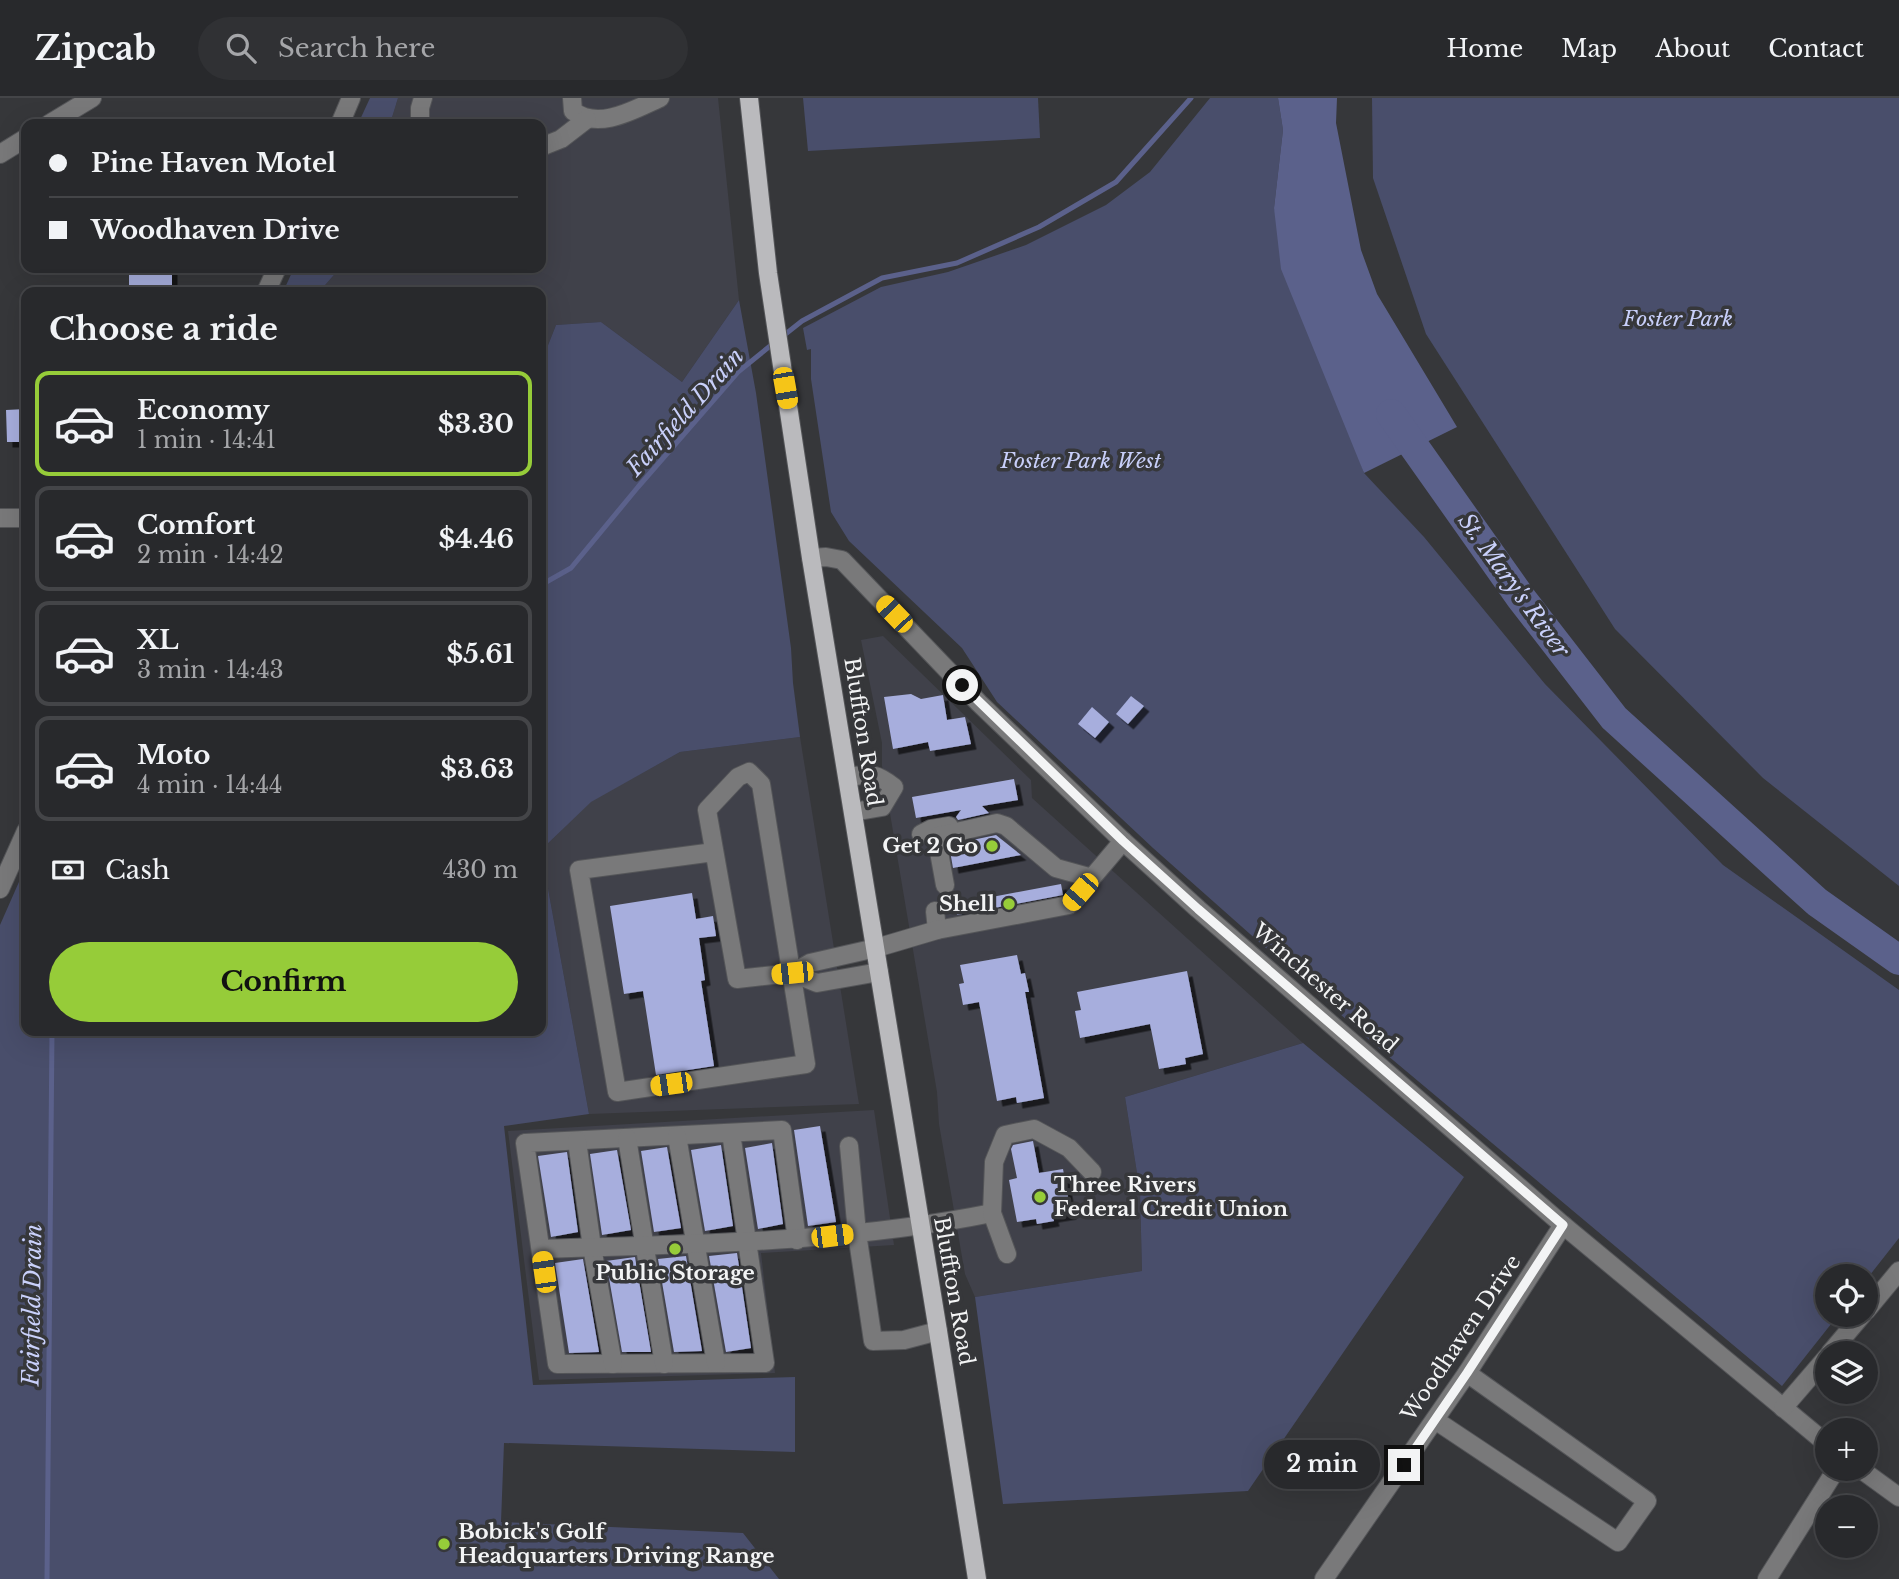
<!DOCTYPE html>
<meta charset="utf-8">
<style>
body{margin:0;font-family:"Libre Baskerville",serif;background:#303134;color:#f1f3f6;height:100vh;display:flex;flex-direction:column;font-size:26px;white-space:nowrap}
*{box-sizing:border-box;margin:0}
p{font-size:23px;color:#a5a6a9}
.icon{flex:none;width:38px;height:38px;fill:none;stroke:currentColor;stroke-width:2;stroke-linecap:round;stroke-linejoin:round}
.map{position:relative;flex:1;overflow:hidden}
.side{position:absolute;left:21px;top:189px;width:525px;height:749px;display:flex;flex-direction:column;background:#28292c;border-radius:14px;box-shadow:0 7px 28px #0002,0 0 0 2px #444548}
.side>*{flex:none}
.guide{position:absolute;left:21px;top:21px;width:525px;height:154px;border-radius:14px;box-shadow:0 7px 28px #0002,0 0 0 2px #444548;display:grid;align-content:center;height:154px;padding:0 28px;background:#28292c}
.buttons{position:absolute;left:1815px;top:1166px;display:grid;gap:14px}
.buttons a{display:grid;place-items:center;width:63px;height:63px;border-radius:50%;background:#28292c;box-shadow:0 7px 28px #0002,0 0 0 2px #444548;font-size:35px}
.end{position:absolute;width:32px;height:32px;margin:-16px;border:9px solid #f3f4f5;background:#111;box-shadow:0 0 0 4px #111}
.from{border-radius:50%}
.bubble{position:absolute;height:49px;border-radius:24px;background:#28292c;box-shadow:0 7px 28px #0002,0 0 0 2px #444548;font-size:23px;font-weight:800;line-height:49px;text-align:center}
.car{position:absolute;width:21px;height:42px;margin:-21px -10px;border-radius:9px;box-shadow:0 0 5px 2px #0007;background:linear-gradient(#f5c518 24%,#345 0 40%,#f5c518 0 76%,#345 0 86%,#f5c518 0)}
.guide b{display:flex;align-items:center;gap:24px;height:66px;font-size:26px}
.guide b+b{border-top:2px solid #444548}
.guide i{width:18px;height:18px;background:#f1f3f6}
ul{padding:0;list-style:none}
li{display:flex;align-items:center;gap:21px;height:105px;margin:0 14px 10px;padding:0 14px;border:4px solid #444548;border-radius:14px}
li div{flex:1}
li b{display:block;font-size:26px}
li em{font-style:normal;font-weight:800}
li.on{border-color:#96cc39}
li>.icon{width:63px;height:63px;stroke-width:1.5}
h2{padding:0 28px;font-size:32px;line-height:84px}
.pay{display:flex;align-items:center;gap:18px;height:77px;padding:0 28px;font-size:26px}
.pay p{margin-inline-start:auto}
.cta{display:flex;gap:14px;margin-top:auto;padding:14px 28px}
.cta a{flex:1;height:80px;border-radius:42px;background:#96cc39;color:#111;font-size:28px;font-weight:800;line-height:80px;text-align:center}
header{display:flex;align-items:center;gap:42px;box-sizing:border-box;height:98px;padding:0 35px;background:#28292c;border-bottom:2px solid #444548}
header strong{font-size:33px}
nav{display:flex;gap:38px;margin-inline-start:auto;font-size:24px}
.search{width:490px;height:63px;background:#303134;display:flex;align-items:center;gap:18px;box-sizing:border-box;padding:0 24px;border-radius:38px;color:#a5a6a9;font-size:26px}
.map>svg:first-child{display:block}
.built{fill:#40414a}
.green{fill:#494e6b}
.water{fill:#5b618b}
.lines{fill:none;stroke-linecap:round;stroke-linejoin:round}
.stream{stroke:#5b618b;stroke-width:5}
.river{stroke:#5b618b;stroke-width:30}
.building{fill:#a7aedd;filter:url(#shadow)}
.minor-casing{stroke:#545558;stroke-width:20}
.major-casing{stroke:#545558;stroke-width:20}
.minor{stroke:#79797a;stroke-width:18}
.major{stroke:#bababd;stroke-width:18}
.route{stroke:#f3f4f5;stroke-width:9}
.poi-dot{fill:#96cc39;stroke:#36373a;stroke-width:2.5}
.labels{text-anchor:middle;stroke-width:7;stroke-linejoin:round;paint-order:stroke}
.park-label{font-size:21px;font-style:italic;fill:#c8cff9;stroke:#36373a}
.street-label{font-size:21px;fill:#f3f4f5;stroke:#36373a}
.poi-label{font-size:21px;font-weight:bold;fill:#f3f4f5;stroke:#36373a;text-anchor:end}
.water-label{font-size:23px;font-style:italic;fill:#c9d0fa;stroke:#36373a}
</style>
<header>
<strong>Zipcab</strong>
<div class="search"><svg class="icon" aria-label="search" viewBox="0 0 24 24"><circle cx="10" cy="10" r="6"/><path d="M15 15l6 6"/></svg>Search here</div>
<nav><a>Home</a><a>Map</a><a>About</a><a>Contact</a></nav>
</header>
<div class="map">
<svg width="1899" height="1481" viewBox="0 0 1899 1481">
<defs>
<filter id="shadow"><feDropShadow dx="5.5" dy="5.5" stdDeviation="0" flood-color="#0009"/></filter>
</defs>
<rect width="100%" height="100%" fill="#36373a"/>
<g class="built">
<path d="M398,0h320l21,202 -57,82 -81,-60 -45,3 -15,38v-71h-222l21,-24h201v-144h-151z"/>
<path d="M883,538l148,144 1,18 271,245 -178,54 15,95 2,79 -167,26 -10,-23 -26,-150 -2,-32 -55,-326v-23l-21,-103z"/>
<path d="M800,639l59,367 -270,10 -48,-264 49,-48 90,-50z"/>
<path d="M874,1012l20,135 -133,8 14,120 -236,7 -31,-249z"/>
</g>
<g class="green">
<path d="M370,0h28l-8,26h-32z"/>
<path d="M803,0h235l2,40 -232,13z"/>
<path d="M1210,0h68l5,32 -9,78 90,265 60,64 121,147 178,181 176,125v248l-33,42v-4h-39v38h12l-57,72 -407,-341 -222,-197 -156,-146 -35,-54 -113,-107 -18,-29 -20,-133v-30l-4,1 -4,-22 78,-41 67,-15 78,-27 80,-40 44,-33z"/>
<path d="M1372,0h527v788l-136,-108 -148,-149 -189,-295 -53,-156z"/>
<path d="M294,170h46l-21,24h-36z"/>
<path d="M739,202l17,93 35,255 2,35 7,54 -120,15 -89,50 -50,48 48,264 -85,12 29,259 262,-8v75l-291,-9 -3,79 242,11 36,46h-779v-654l26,-59v165h515v-668l15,-38 45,-3 81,60z"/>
<path d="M1303,945l161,134 -216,314 -245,13 -28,-207 167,-26 -2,-79 -15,-95z"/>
</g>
<path class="water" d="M1278,0h59l-1,25 25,127 16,44 80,133 -93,46 -83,-204 -7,-61 9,-78z"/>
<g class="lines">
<g class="stream">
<path d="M783,238l19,-15 80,-43 75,-15 82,-36 77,-45 75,-84"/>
<path d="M541,487l30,-17 67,-81 100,-115 37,-30"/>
<path d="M47,1481l5,-548"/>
</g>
<path class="river" d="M1391,316l130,184 93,120 203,184 82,58"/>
</g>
<g class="building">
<rect x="129" y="170" width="43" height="24"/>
<path d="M26,311v33h-19l-1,-32z"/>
<path d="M911,596l10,5 22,-4 4,25 18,-3 6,27 -41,7 -2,-9 -35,7 -9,-52z"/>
<path d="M1131,598l13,10 -16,18 -12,-10z"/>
<path d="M1092,609l17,15 -14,16 -17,-14z"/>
<path d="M1014,681l4,21 -36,6 7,7 -31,7 -2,-3 5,-7 -45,8 -4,-21z"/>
<path d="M996,737l25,20 -68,13 -4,-23z"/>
<path d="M1061,786l2,11 -106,20 -2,-11z"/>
<path d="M692,795l4,26 17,-3 3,20 -17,2 6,42 -4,1 13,85 -58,9 -13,-84 -19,3 -14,-88z"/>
<path d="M1017,857l4,19 4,-1 4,19h-4l19,106 -27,5 -1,-6 -19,4 -18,-99 -16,3 -4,-21 5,-1 -4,-18z"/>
<path d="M1187,873l16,83 -18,4 1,6 -27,5 -9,-45 -70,14 -5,-27 6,-1 -4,-18z"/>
<path d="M820,1028l16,96 -28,4 -14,-96z"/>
<path d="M1033,1043l6,32 24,-4 8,45 -18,3 1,4 -17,3 -1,-5 -19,3 -8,-42 8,-2 -6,-29 2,-4z"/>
<path d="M772,1045l11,81 -25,5 -13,-81z"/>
<path d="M721,1047l12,81 -28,5 -14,-81z"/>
<path d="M667,1049l14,81 -27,4 -13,-81z"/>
<path d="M617,1052l14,80 -29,5 -12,-81z"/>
<path d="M567,1054l11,80 -27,5 -13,-81z"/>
<path d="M737,1155l14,95 -25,4 -17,-96z"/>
<path d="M686,1158l16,95 -28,1 -16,-93z"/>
<path d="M635,1159l16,95h-29l-16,-91z"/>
<path d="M583,1161l16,93 -30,1 -14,-90z"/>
</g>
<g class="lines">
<g class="minor-casing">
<g id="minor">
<path d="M572,0l1,13c26,20 62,-2 87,-13"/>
<path d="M49,26l43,-26"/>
<path d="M340,26l11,-26"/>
<path d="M420,26v-16l3,-10"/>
<path d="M541,49l20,-8 26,-20"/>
<path d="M0,56l26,-16"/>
<path d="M266,194l11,-24"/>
<path d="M0,420h26"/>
<path d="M811,460l15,-1 16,3 137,143 144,138 75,68 365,316 264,219"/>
<path d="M848,679c22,-3 27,-5 46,10l-12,20 -29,5"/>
<path d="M921,736l10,-5 18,-3"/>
<path d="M714,754l-135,18 38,222 189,-28 -45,-280 -12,-12 -11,5 -31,33 30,169 55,-6"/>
<path d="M945,787l-8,-44 1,-5 59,-13 9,3 50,42 36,10"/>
<path d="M0,791l26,-58"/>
<path d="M935,813l2,19"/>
<path d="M879,874l-62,11 -25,-10 18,-10 66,-15 61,-18 132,-25 54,-64"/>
<path d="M731,1035l34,230 -208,1 -32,-221c86,-4 171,-9 257,-13l15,110"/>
<path d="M677,1038l39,227"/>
<path d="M627,1040l37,226"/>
<path d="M577,1043l15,106 21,117"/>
<path d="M849,1048l8,87 16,108 31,-1 34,-9"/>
<path d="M541,1151c151,-5 303,-6 451,-36"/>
<path d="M1007,1156l-15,-41 2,-51 11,-27 29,-6 35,19 23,24"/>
<path d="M1866,1213l33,-40"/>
<path d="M1830,1255l33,-39"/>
<path d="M1783,1310l44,-51"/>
<path d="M1435,1322l183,122 29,-41 -180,-128"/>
<path d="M1859,1370l40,29"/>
<path d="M1324,1481l143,-206 96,-148"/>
<path d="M1767,1481l70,-111"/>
</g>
</g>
<g class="major-casing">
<path id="major" d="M749,0l19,175 43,285 127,773 39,248"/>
</g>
<use href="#minor" class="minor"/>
<use href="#major" class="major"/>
</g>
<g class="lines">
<path class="route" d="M962,587l161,156 75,68 365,316 -96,148 -63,92"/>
</g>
<g class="poi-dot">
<circle cx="992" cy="748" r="7"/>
<circle cx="1009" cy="806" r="7"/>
<circle cx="1040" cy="1099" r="7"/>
<circle cx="675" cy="1151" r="7"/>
<circle cx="444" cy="1446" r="7"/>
</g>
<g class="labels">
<g class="park-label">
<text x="1678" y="228">Foster Park</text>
<text x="1081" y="370">Foster Park West</text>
</g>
<g class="street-label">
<text transform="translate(863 634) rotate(81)" y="7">Bluffton Road</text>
<text transform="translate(1325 890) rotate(41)" y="7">Winchester Road</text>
<text transform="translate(954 1193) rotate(80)" y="7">Bluffton Road</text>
<text transform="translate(1461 1240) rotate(-56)" y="7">Woodhaven Drive</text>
</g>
<g class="poi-label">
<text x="978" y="755">Get 2 Go</text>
<text x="995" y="813">Shell</text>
<text x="1054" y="1094" text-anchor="start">Three Rivers<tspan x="1054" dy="24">Federal Credit Union</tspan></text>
<text x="675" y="1182" text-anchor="middle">Public Storage</text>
<text x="458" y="1441" text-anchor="start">Bobick's Golf<tspan x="458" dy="24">Headquarters Driving Range</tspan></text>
</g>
<g class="water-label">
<text transform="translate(685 314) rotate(-48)" y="8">Fairfield Drain</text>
<text transform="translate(1514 487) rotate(54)" y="8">St. Mary's River</text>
<text transform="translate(32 1207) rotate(-89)" y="8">Fairfield Drain</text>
</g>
</g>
</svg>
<div class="buttons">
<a><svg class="icon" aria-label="locate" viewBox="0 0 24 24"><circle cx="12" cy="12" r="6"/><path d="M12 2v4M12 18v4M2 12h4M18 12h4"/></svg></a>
<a><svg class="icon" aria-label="layers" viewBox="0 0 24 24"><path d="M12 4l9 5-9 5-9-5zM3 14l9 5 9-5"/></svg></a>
<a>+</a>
<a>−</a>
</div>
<i class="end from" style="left:962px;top:587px"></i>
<i class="end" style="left:1404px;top:1367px"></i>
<div class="bubble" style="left:1264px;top:1342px;width:116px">2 min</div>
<i class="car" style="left:785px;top:290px;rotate:170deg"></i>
<i class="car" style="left:894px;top:516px;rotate:316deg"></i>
<i class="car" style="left:1080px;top:794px;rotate:221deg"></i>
<i class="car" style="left:792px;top:875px;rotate:264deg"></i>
<i class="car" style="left:671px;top:986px;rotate:262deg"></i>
<i class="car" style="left:832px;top:1138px;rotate:83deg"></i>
<i class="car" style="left:544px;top:1174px;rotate:352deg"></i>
<div class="guide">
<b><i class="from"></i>Pine Haven Motel</b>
<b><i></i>Woodhaven Drive</b>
</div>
<section class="side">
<h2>Choose a ride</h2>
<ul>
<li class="on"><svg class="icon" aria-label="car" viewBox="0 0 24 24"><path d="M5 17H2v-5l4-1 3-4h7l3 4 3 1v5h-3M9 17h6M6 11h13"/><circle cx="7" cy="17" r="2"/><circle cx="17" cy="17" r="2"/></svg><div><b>Economy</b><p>1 min · 14:41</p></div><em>$3.30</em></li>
<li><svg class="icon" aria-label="car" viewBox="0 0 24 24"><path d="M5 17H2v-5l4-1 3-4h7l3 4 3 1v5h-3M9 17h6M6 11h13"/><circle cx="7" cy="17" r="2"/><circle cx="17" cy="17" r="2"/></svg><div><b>Comfort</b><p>2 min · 14:42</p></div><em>$4.46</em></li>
<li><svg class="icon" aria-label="car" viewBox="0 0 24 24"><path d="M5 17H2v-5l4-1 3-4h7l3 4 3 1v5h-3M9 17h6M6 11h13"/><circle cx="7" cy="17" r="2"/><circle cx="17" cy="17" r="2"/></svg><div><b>XL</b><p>3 min · 14:43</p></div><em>$5.61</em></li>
<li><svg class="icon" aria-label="car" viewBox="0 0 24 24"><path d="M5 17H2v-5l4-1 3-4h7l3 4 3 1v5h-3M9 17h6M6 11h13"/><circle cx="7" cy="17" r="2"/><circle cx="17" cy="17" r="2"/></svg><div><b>Moto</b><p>4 min · 14:44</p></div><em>$3.63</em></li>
</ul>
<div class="pay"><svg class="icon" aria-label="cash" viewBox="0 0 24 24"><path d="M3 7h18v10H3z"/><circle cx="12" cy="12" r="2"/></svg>Cash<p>430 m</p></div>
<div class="cta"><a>Confirm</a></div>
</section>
</div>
